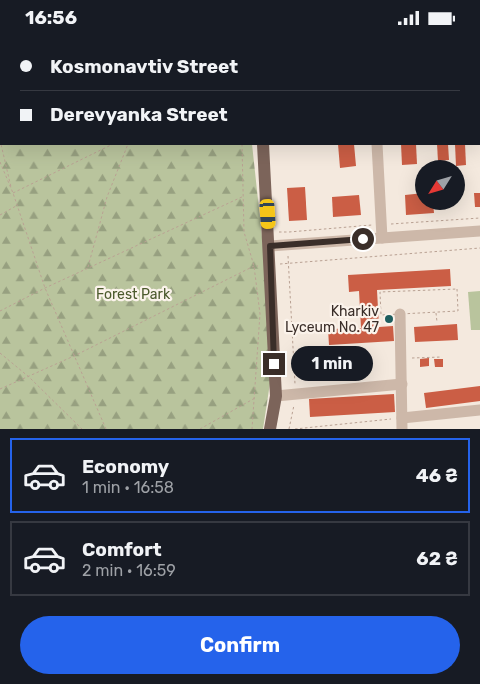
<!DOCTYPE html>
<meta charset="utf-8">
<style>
body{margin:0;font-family:Rubik,sans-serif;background:#242831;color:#f1f3f6;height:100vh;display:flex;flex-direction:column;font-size:19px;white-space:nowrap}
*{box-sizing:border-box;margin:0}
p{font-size:16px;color:#9ea1a6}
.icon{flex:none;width:28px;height:28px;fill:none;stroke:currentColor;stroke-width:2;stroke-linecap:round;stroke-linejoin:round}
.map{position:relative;height:394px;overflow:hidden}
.side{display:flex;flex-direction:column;background:#171b24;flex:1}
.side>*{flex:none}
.guide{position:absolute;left:0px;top:0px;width:480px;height:110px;box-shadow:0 5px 20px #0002;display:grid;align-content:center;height:110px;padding:0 20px;background:#171b24}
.needle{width:32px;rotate:233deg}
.controls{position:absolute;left:415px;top:125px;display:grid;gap:10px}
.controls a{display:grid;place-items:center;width:50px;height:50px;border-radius:50%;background:#171b24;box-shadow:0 5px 20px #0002;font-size:25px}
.end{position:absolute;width:22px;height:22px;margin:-11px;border:6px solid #3a2e29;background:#fff;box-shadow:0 0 0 2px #fff}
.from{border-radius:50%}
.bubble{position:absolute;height:35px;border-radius:18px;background:#171b24;box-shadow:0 5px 20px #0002;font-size:16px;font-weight:700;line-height:35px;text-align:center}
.car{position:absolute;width:15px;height:30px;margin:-15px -8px;border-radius:6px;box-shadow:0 0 4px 1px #0007;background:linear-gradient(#f5c518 24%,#345 0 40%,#f5c518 0 76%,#345 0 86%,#f5c518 0)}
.guide b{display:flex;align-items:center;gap:18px;height:48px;font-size:19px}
.guide b+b{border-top:1px solid #363941}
.guide i{width:12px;height:12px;background:#f1f3f6}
ul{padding:9px 0 0;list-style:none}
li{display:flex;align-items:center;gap:15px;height:75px;margin:0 10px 8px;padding:0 10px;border:2px solid #363941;border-radius:0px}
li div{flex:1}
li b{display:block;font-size:19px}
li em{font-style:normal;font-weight:700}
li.active{border-color:#2563eb}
li>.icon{width:45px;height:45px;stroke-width:1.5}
.button{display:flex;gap:10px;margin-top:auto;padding:10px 20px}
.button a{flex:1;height:58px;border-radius:30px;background:#2563eb;color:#fff;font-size:20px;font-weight:700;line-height:58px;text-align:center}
.status{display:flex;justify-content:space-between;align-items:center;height:35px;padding:0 25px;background:#171b24;direction:ltr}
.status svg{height:14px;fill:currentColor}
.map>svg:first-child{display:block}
.forest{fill:url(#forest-firs)}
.pitch{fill:#b9c49d}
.building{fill:#cb5e45}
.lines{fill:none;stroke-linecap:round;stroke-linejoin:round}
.path{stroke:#b9a193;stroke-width:1;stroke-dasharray:2.5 2.5;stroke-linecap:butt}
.minor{stroke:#cdb8a9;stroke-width:11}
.major{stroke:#7c645a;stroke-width:12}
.route{stroke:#3a2e29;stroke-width:6}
.poi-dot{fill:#1d5d5e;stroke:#fbf3eb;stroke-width:2}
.labels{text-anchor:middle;stroke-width:4.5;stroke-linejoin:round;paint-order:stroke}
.park-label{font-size:14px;fill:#4b592c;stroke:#fbf3eb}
.poi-label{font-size:14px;fill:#3a2e29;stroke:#fbf3eb;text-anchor:end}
</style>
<div class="status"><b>16:56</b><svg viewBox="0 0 49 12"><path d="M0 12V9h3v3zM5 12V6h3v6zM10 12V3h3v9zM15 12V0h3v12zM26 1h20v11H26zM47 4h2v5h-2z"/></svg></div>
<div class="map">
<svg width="480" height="394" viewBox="0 0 480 394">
<defs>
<pattern id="forest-firs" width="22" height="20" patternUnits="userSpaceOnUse" patternTransform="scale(1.25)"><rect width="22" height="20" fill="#b9c49d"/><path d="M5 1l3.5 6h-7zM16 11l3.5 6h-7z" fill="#97a080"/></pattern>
</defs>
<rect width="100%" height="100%" fill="#f4e9de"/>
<path class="forest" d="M0,0h241v1h-240v108h251l13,121 5,118 -7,46h-263z"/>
<path class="pitch" d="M480,256v39h-9l-3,-38z"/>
<g class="building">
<path d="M338,109h16l2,22 -16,2z"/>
<path d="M401,109h15l1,20 -15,1z"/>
<path d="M437,109h11l1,16 -11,1z"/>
<path d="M455,109h10l1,21 -10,1z"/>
<path d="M305,152l2,33 -18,1 -2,-33z"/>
<path d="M424,158v8h9l1,12 -28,2 -1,-20z"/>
<path d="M474,158h6v14h-5z"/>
<path d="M359,160l2,20 -28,2 -1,-20z"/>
<path d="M450,234l1,17 -74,4 2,37 14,-1 1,15 -65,4 -1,-16 33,-1 -2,-37 -10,1 -1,-17z"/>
<path d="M457,289l1,16 -43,2 -1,-15z"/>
<path d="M429,323v8l-9,1v-8z"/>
<path d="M434,324h9v8h-8z"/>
<path d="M480,351v15l-54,7 -2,-15z"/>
<path d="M394,359l1,18 -85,5 -1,-18z"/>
</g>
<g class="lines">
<g class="path">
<path d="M266,0v1"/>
<path d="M225,1v-1"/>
<path d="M0,105l11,47"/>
<path d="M242,109l2,88 10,34 6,48 -8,115"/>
<path d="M0,127l13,31 32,95 61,141"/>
<path d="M13,158l100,-49"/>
<path d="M0,180l16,-9"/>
<path d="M391,189l89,-6"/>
<path d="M279,197h8v2"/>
<path d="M289,197l83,-7"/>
<path d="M288,221l7,128"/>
<path d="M280,229l200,-16"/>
<path d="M88,232l19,-70 21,-53"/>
<path d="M457,254l1,22 -77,4 -1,-23z"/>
<path d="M0,276l45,-23 199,-92"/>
<path d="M436,278l1,9"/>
<path d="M0,318l29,24 53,52"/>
<path d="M412,323l30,-1"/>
<path d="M0,354l74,-33 180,-90h4"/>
<path d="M200,394l55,-31"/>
<path d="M289,394l5,-24"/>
<path d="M295,394l96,-10"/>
</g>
<g class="minor">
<path d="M372,0v1"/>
<path d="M377,109l5,94"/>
<path d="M270,211l210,-15"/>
<path d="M400,279l2,115"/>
<path d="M276,361l126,-12"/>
<path d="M402,383l78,-8"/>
</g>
<g class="major">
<path d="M253,0l1,1"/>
<path d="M263,109l13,252 -6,33"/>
</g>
</g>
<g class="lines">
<path class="route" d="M274,329l-4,-118 93,-7"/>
</g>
<circle class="poi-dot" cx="389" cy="284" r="5"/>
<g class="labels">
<g class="park-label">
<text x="133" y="264">Forest Park</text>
</g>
<g class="poi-label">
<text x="379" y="281">Kharkiv<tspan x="379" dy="16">Lyceum No. 47</tspan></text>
</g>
</g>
</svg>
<div class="controls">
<a><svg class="needle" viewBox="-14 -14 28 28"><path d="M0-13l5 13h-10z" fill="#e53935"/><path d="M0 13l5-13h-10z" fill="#9ea1a6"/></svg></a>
</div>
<i class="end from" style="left:363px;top:204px"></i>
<i class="end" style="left:274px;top:329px"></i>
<div class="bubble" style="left:291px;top:311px;width:82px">1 min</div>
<i class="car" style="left:268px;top:179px;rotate:176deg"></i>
<div class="guide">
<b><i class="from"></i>Kosmonavtiv Street</b>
<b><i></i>Derevyanka Street</b>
</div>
</div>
<section class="side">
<ul>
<li class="active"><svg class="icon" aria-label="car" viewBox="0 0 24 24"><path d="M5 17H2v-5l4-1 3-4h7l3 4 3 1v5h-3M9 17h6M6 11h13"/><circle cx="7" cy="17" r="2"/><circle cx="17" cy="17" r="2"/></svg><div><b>Economy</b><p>1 min · 16:58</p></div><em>46 ₴</em></li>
<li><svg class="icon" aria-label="car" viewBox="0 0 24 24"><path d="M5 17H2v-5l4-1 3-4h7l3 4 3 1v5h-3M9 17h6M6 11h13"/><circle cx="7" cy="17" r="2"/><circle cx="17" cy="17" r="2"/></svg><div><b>Comfort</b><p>2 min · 16:59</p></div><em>62 ₴</em></li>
</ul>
<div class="button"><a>Confirm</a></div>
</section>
